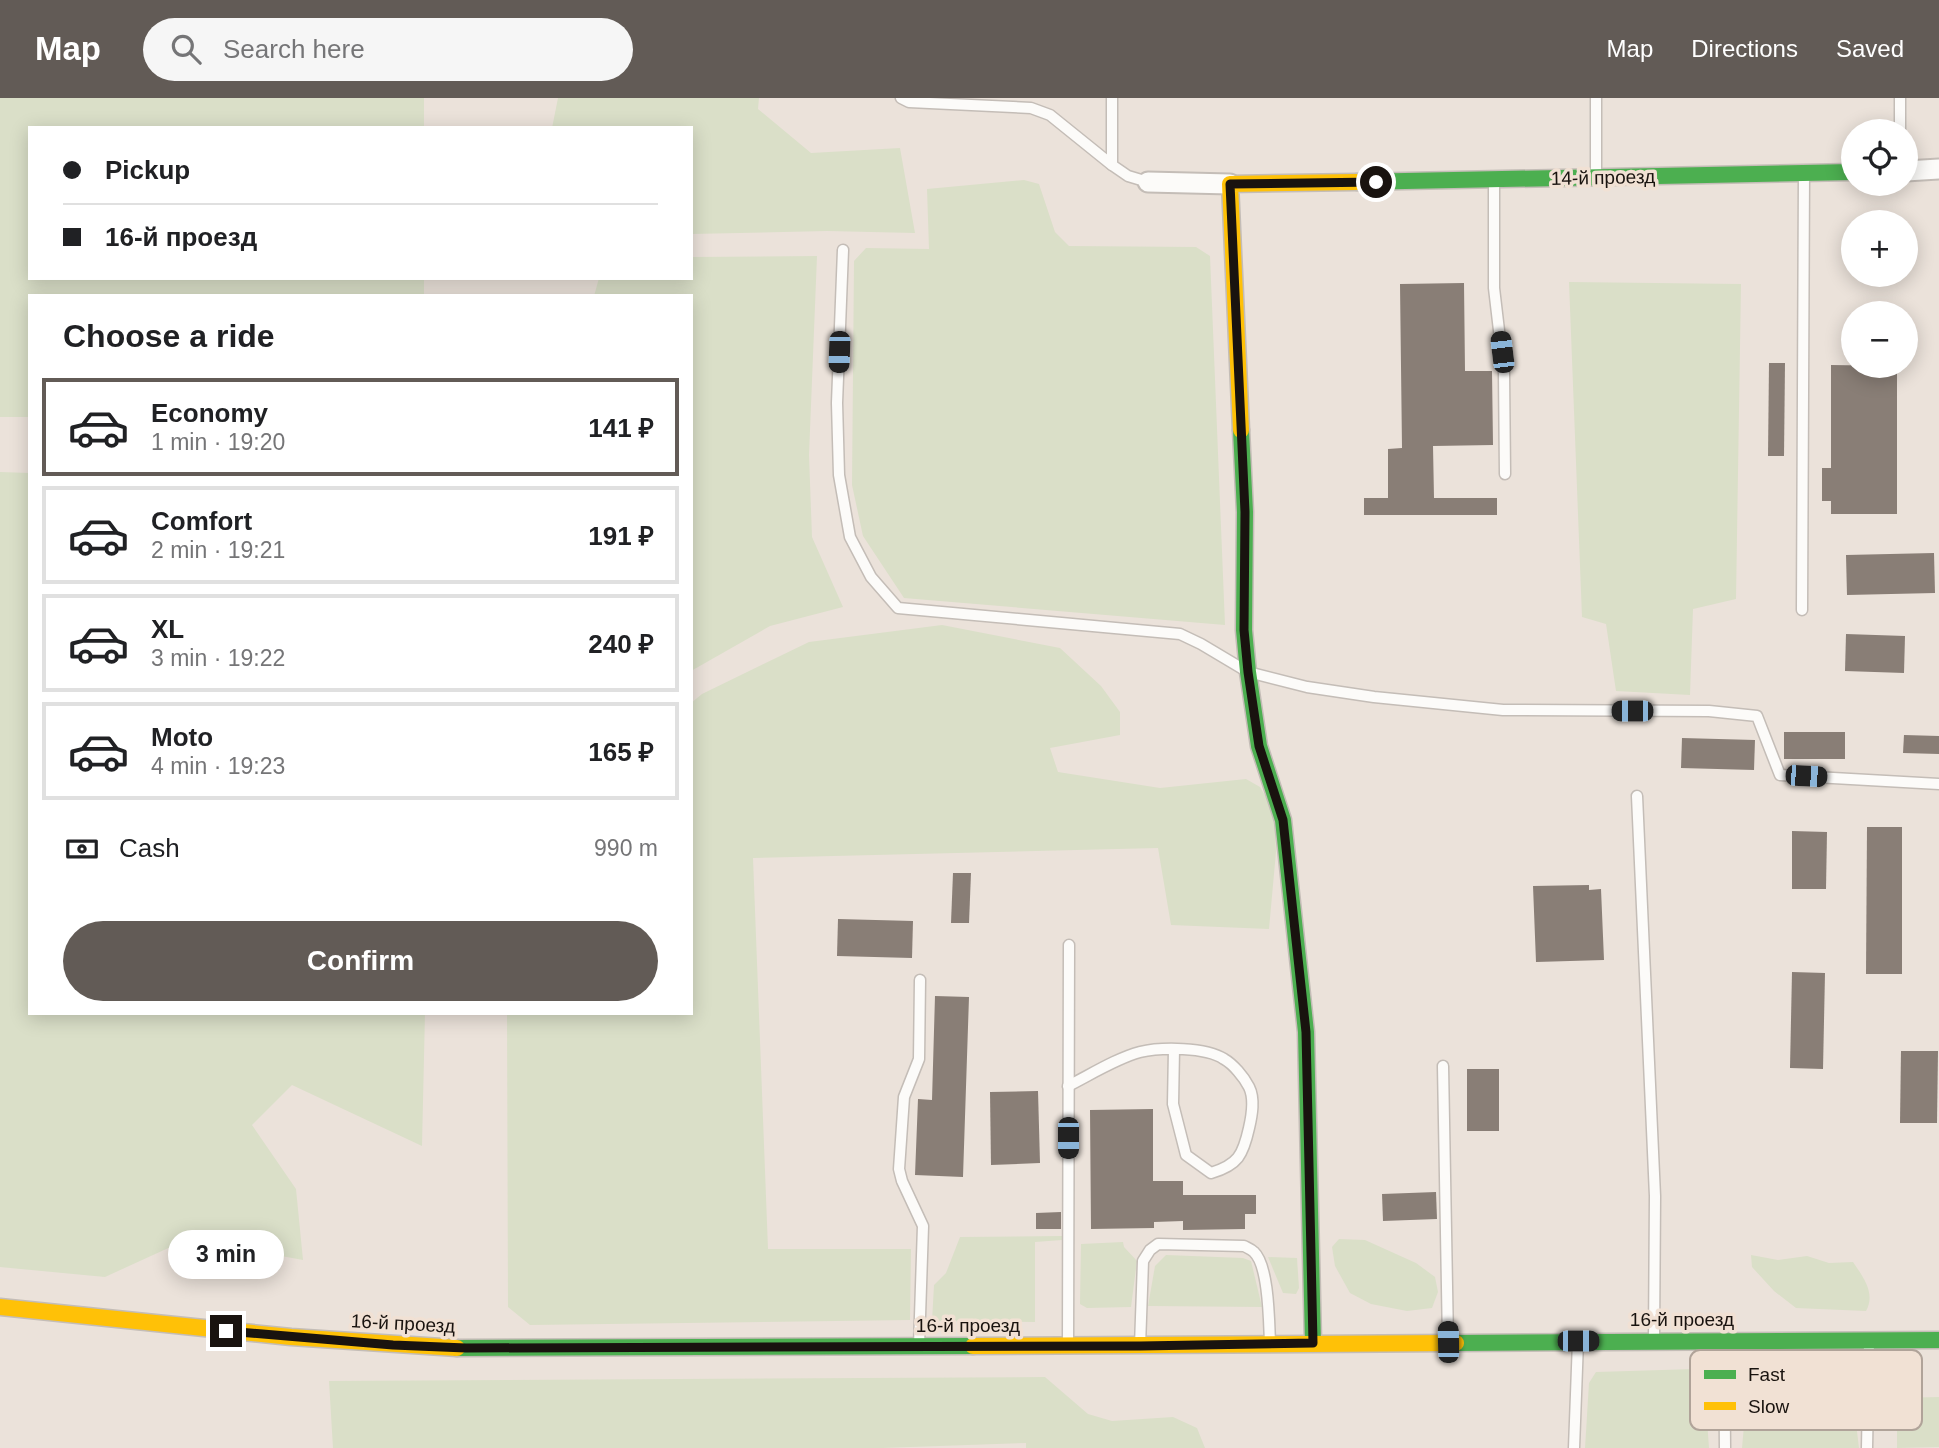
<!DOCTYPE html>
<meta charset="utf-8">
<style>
body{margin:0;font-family:Arial,sans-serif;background:#f6f6f6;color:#202124;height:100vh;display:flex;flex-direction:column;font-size:26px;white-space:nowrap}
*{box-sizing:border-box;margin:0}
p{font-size:23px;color:#757577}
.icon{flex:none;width:38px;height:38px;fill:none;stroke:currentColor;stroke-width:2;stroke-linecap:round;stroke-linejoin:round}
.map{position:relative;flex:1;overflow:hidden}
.drawer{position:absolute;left:28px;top:196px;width:665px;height:721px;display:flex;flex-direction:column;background:#fff;border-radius:0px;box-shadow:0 4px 18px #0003}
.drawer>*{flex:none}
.guide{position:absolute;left:28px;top:28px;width:665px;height:154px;border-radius:0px;box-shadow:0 4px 18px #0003;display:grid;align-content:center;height:154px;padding:0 35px;background:#fff}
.controls{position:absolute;left:1841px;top:21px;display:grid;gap:14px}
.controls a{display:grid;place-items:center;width:77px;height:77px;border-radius:50%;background:#fff;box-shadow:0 4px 18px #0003;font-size:35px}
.end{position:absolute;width:32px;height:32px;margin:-16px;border:9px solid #19130f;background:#fff;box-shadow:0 0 0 4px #fff}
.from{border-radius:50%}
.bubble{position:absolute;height:49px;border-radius:24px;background:#fff;box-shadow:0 4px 18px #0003;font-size:23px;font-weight:800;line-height:49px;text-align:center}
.car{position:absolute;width:21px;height:42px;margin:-21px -10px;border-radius:9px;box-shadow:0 0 5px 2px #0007;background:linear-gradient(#222 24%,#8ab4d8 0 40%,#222 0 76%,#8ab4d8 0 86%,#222 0)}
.guide b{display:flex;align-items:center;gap:24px;height:66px;font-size:26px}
.guide b+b{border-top:2px solid #e0e0e0}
.guide i{width:18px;height:18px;background:#202124}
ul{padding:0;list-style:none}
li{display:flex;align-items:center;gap:21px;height:98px;margin:0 14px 10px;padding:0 21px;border:4px solid #e0e0e0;border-radius:0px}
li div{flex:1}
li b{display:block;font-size:26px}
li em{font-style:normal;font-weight:800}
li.on{border-color:#625b56}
li>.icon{width:63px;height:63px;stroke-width:1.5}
h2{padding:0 35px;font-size:32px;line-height:84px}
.pay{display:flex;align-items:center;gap:18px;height:77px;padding:0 35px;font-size:26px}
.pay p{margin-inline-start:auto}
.primary-button{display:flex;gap:14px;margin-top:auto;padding:14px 35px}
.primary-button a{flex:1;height:80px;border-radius:42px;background:#625b56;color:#fff;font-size:28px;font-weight:800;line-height:80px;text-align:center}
header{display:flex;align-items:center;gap:42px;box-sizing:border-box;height:98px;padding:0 35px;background:#625b56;color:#fff}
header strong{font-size:33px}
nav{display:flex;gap:38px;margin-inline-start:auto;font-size:24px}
.search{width:490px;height:63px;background:#f6f6f6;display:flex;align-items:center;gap:18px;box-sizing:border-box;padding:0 24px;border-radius:38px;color:#757577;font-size:26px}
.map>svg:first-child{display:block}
.green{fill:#dadfc8}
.building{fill:#897e76}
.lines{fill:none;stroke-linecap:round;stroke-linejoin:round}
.lane-casing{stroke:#c4bdb7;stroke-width:13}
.street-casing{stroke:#c4bdb7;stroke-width:23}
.fast-casing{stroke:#c4bdb7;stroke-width:19}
.slow-casing{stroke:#c4bdb7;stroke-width:19}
.lane{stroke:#fcfbf9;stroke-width:10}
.street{stroke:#fcfbf9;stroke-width:19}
.fast{stroke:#4caf50;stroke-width:16}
.slow{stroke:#ffc107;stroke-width:16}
.route{stroke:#19130f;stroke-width:9}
.labels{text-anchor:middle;stroke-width:7;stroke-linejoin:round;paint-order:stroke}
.street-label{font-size:19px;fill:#19130f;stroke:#f1e1d4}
.key{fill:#f1e1d4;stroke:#b0a399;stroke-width:2}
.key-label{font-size:19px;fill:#19130f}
</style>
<header>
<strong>Map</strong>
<div class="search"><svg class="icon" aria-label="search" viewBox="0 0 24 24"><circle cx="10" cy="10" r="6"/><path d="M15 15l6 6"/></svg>Search here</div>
<nav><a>Map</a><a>Directions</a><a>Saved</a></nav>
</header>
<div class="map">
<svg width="1939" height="1350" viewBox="0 0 1939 1350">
<rect width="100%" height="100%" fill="#ebe2da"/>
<g class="green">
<path d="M0,0h424v30h-394v150h394v18h-394v121h-30z"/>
<path d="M558,0h201l-1,11 53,44 89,-5 15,85 -88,-2 -136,3v-106h-139z"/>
<path d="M1024,82l15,4 16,48 14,14 127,1 14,9 15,369 -321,-27 -41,-62 -11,-51 2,-224 12,-13 63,1 -2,-60z"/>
<path d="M817,158l-8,199 3,82 31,70 -73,19 -79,45v-375h-97l5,-18h92v-21z"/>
<path d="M1569,184l172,2 -5,315 -43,10 -3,86 -74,-4 -10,-67 -24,-7z"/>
<path d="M0,374l30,1v540h395l-3,133 -130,-61 -40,40 44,64 7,71 -115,-21 -83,38 -105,-10z"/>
<path d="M942,527l118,23 41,38 19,26v23l-70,13 8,24 102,16 86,-9 14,8 14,23 2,42 -7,77 -98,-4 -13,-77 -405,10 15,391h143l-1,71 -380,5 -22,-18 -1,-294h184v-310l11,-9 107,-52z"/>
<path d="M1062,1138v4l-27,2v80l-103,-1 2,-36 12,-12 14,-36z"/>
<path d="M1339,1141l26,1 51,23 19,14 3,15 -6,16 -25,3 -36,-7 -21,-11 -15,-27 -3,-19z"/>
<path d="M1123,1144l1,5 13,14 -6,46 -44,1 -7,-4 1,-60z"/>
<path d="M1166,1157l77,3 8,3 11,46 -114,-1 7,-40z"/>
<path d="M1751,1157l27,5 29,-4 22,7 24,-1c10,15 23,31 13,49l-70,-3 -22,-17 -22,-24z"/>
<path d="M1268,1159l29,1 2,30 -3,6 -13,-1z"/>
<path d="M1695,1271l9,9 5,70h-124l4,-65 7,-11z"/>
<path d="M1045,1279l43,37 24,7 61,-4 24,11 8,20h-179v-5l-144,5h-549l-4,-67z"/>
<path d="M1939,1299v50l-42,1v-50z"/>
<path d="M1745,1316l110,1 4,33h-117z"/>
</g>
<g class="building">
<path d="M1464,185l1,88h27l1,74 -60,1 1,52h63v17h-133v-17h24v-49l14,-1 -2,-164z"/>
<path d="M1769,265h16l-1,93h-16z"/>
<path d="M1831,267l66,1v148h-66v-13h-9v-33h9z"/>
<path d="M1934,455l1,40 -88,2 -1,-40z"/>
<path d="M1846,536l59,2 -1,37 -59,-2z"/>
<rect x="1784" y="634" width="61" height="27"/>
<path d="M1904,637l35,1v18l-36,-1z"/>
<path d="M1682,640l73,2 -1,30 -73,-2z"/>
<path d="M1867,729h35v147h-36z"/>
<path d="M1792,733l35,1 -1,57h-34z"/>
<path d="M953,775h18l-2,50h-18z"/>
<path d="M1589,787v5l12,-1 3,71 -68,2 -3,-76z"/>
<path d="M838,821l75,2 -1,37 -75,-2z"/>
<path d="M1792,874l33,1 -2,96 -33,-1z"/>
<path d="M935,898l34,1 -6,180 -48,-2 3,-76 14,1z"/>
<path d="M1901,953h37l-1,72h-37z"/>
<rect x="1467" y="971" width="32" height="62"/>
<path d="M1038,993l2,72 -49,2 -1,-73z"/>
<path d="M1153,1011v72h30v14h73v19h-11v15l-62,1v-9l-29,1v6l-63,1 -1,-119z"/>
<path d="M1436,1094l1,27 -54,2 -1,-27z"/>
<path d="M1061,1114v17h-25v-16z"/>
</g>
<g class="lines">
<g class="lane-casing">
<g id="lane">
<path d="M901,0l8,4 122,6 19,7 62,50"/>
<path d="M1112,0v67l16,11 20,6"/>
<path d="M1900,0v33"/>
<path d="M1596,78v-78"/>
<path d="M1494,83v107l10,85 1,101"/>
<path d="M843,152l-6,153 2,72 11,62 21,40 27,31 282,26 21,10 47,28 59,15 67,10 129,13 206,1 48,5 23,59 159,9"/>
<path d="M1802,512l2,-437"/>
<path d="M1637,698l18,400 -1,144"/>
<path d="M1443,968l5,276"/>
<path d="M1068,988c22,-11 49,-28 72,-34 21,-5 66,-5 84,7 9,5 20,18 25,28 6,12 3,28 0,41 -6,27 -11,37 -38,45l-25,-18 -13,-51 1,-55"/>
<path d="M1724,1242l1,108"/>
<path d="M1068,1247l1,-400"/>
<path d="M919,1248l4,-120 -21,-45 -3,-12 5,-72 15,-38 1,-79"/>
<path d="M1140,1248l3,-85 7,-11 8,-6 86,2c4,2 7,3 10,6 15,14 15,71 16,91"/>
<path d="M1574,1350l4,-107"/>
<path d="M1867,1350l2,-107"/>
</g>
</g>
<g class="street-casing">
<g id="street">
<path d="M1906,73l33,-2"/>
<path d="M1148,84l82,2"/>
</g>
</g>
<g class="fast-casing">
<g id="fast">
<path d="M1357,84l496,-10"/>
<path d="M1241,332l4,82 -1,118 4,42 11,74 24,74 23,212 7,311"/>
<path d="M1456,1245l483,-3"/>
<path d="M457,1250l516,-2"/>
</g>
</g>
<g class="slow-casing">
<g id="slow">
<path d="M1241,332l-11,-246 127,-2"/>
<path d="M0,1209l291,30 166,11"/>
<path d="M973,1248l483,-3"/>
</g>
</g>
<use href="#lane" class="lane"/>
<use href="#street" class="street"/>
<use href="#fast" class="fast"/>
<use href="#slow" class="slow"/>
</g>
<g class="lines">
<path class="route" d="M226,1233l167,14 73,3 674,-2 173,-3 -7,-311 -23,-212 -24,-74 -11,-74 -4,-42 1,-118 -15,-328 146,-2"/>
</g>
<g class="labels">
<g class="street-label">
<text transform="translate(1603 79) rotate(-1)" y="7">14-й проезд</text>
<text x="1682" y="1228">16-й проезд</text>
<text transform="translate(403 1225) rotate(3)" y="7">16-й проезд</text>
<text x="968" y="1234">16-й проезд</text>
</g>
</g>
<rect x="1690" y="1252" width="232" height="80" rx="10" class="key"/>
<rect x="1704" y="1272" width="32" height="9" fill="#4caf50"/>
<rect x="1704" y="1304" width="32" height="8" fill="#ffc107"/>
<g class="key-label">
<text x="1748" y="1283">Fast</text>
<text x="1748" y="1315">Slow</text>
</g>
</svg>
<div class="controls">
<a><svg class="icon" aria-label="locate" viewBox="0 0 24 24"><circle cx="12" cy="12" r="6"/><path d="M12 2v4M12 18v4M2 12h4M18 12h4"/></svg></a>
<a>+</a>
<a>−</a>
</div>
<i class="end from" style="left:1376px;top:84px"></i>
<i class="end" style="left:226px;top:1233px"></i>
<div class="bubble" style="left:168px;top:1132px;width:116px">3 min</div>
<i class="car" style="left:839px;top:254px;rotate:182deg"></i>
<i class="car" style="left:1502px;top:254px;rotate:353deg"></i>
<i class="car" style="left:1632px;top:613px;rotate:270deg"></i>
<i class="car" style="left:1806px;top:678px;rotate:93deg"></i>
<i class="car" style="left:1068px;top:1040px;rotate:180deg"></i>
<i class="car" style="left:1578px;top:1243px;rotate:90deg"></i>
<i class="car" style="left:1448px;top:1244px;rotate:359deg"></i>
<div class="guide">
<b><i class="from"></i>Pickup</b>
<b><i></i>16-й проезд</b>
</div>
<section class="drawer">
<h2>Choose a ride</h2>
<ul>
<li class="on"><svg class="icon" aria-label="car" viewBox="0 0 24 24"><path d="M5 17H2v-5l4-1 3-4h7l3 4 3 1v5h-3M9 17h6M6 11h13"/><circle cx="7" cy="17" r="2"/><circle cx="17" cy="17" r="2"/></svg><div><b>Economy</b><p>1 min · 19:20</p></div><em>141 ₽</em></li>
<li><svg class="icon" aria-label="car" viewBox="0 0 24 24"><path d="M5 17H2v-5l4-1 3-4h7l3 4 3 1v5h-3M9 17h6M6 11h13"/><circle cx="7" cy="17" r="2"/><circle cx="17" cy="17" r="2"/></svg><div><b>Comfort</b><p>2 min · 19:21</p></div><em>191 ₽</em></li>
<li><svg class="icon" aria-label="car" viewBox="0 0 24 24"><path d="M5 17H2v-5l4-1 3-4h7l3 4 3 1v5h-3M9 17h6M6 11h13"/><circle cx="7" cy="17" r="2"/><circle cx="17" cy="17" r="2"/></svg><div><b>XL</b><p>3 min · 19:22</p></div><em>240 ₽</em></li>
<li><svg class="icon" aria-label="car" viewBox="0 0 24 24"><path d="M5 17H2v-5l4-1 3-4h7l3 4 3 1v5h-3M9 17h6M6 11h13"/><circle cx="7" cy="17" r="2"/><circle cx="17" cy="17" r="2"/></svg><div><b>Moto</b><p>4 min · 19:23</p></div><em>165 ₽</em></li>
</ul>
<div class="pay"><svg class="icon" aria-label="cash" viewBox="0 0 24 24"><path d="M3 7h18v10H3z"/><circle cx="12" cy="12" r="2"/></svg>Cash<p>990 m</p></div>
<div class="primary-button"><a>Confirm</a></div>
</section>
</div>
